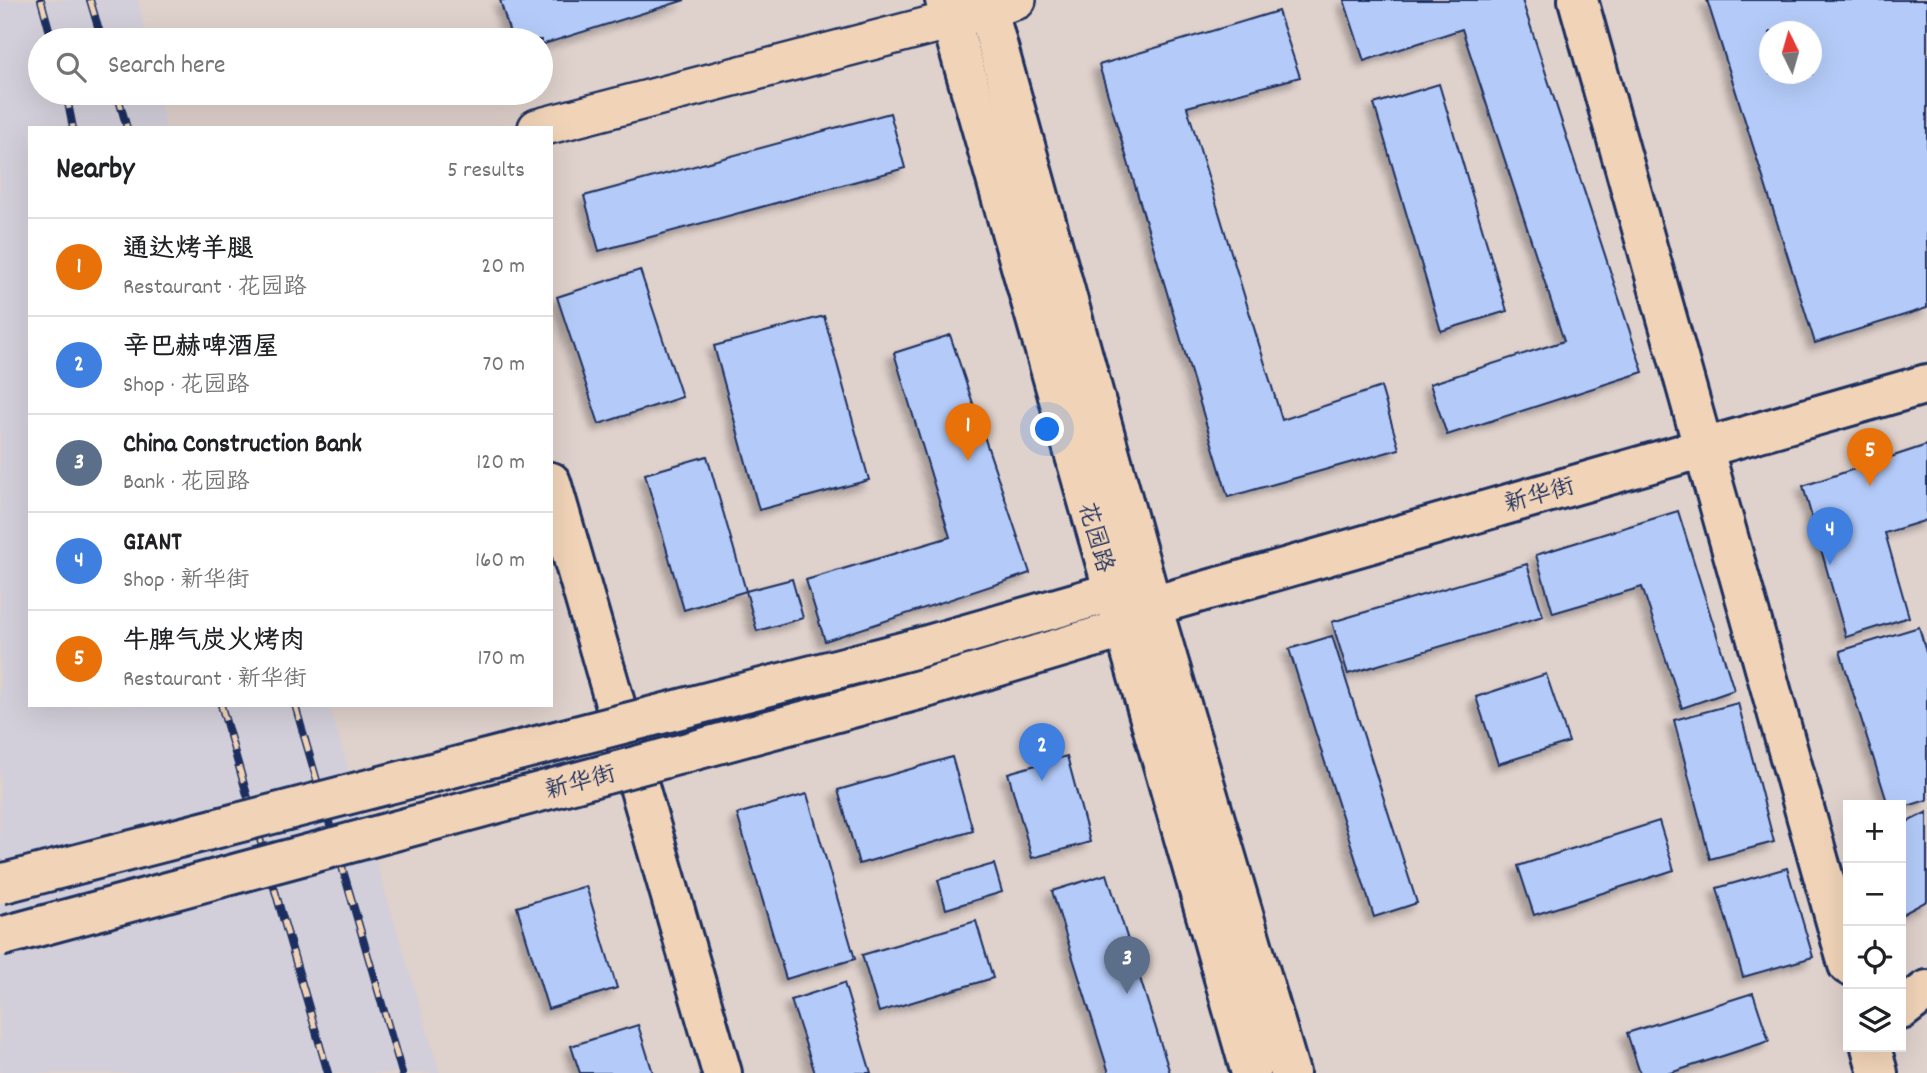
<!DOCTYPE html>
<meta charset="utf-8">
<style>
:root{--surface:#fff;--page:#f2f2f2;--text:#202124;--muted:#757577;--line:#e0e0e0;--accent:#c8321e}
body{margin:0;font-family:Dekko,"LXGW WenKai TC",sans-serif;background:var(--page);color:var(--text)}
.controls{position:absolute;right:21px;bottom:21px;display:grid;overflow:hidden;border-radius:0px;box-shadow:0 7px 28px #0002}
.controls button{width:63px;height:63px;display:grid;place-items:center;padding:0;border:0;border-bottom:2px solid var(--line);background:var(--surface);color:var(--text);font:35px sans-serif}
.compass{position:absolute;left:1759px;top:21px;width:63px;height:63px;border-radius:50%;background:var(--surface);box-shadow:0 7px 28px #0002;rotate:355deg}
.you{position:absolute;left:1048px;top:430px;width:24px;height:24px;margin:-18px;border:5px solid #fff;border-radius:50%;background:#1a73e8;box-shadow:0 0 0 10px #1a73e833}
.badge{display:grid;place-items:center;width:46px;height:46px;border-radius:50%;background:var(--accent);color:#fff;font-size:23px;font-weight:700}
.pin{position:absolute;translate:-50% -58px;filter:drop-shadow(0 2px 4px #0008)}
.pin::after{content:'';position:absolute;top:37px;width:24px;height:21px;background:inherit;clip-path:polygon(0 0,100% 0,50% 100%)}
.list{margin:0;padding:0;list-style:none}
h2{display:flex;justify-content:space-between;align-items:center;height:91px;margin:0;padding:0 28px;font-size:30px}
h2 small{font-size:23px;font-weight:400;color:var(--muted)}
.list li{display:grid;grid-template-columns:46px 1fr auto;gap:21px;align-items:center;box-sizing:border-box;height:98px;padding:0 28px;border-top:2px solid var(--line)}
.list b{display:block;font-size:26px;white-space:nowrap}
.list p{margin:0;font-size:23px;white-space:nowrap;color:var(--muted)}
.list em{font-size:23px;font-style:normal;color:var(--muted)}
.icon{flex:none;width:38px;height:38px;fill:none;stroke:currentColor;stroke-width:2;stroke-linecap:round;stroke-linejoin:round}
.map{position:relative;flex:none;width:1927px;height:1073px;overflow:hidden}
.search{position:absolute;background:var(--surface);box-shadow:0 7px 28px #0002;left:28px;top:28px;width:525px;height:77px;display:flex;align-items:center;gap:18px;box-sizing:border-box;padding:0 24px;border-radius:38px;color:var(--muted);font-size:26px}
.panel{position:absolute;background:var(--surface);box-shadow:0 7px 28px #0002;left:28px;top:126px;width:525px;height:581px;border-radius:0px}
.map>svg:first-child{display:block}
.built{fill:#d2cfda}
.building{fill:#b4cbf9;stroke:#1b2f5e;stroke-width:2;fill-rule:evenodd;filter:url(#shadow)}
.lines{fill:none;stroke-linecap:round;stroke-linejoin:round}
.minor-casing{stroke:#1b2f5e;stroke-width:42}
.tertiary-casing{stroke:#1b2f5e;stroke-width:44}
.secondary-casing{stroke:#1b2f5e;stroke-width:44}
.minor{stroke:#f1d4b8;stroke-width:37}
.tertiary{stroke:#f1d4b8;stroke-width:38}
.secondary{stroke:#f1d4b8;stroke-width:38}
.rail-casing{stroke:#1b2f5e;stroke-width:8}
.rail{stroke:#f1d4b8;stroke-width:5;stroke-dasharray:16;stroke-linecap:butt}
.secondary-bridge-casing{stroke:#1b2f5e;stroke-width:44;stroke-linecap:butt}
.secondary-bridge{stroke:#f1d4b8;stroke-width:38}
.labels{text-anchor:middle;stroke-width:5;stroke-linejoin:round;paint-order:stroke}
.street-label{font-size:24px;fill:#1b2f5e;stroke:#f1d4b8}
</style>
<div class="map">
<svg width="1927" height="1073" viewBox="0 0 1927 1073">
<defs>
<filter id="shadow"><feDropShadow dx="-6" dy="6" stdDeviation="3.5" flood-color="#0004"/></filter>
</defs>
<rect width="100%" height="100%" fill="#dfd1cc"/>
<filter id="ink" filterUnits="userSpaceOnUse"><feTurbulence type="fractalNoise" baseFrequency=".0143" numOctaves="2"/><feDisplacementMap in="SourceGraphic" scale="14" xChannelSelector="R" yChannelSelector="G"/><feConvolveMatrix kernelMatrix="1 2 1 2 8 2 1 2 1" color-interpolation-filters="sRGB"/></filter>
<g filter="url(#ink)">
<polygon class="built" points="0,0 138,0 147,40 40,40 40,93 158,93 166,128 30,128 30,705 329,705 440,1073 0,1073"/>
<g class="building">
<polygon points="500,0 685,0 541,45 541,40 512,40"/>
<polygon points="1344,0 1522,0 1643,372 1447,435 1430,384 1564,341 1462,29 1364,61"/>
<path d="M1707,0H1927V308L1815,343ZM1770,32H1812V74H1770Z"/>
<polygon points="1278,11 1300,77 1187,107 1282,420 1381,387 1399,449 1228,497 1099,65"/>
<polygon points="1439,84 1507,311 1441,331 1374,104"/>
<polygon points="890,113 905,168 599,251 584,196"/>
<polygon points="640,270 682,397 599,424 557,297"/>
<polygon points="824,316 869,480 759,510 714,346"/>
<polygon points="950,335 1030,573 825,641 806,580 950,537 894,353"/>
<polygon points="1927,445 1927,520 1885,533 1909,617 1846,637 1803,486"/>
<polygon points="707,456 746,591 684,610 645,474"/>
<polygon points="1678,511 1734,690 1682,708 1642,587 1553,613 1536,555"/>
<polygon points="1527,564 1543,616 1348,674 1332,622"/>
<polygon points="792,579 803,618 757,631 746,591"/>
<polygon points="1919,627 1927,655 1927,800 1901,808 1901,805 1888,805 1840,651"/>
<polygon points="1332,636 1417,903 1374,917 1289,649"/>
<polygon points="1546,674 1569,742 1498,764 1476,697"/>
<polygon points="1738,703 1774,842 1710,859 1674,720"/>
<polygon points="1067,756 1090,842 1032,858 1008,773"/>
<polygon points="952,757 973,831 859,864 838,790"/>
<polygon points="807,794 855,959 786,979 737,814"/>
<polygon points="1927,812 1927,901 1901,915 1901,825"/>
<polygon points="1659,821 1674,870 1534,915 1518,866"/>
<polygon points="994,864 1002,892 946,909 938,880"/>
<polygon points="1787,868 1813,957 1743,977 1717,888"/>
<polygon points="1107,874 1170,1073 1109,1073 1052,891"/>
<polygon points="586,886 617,988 548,1009 517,907"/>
<polygon points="976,921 993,978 879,1012 862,955"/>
<polygon points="844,983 871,1073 815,1073 791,1000"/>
<polygon points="1753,993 1769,1041 1670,1073 1640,1073 1627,1033"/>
<polygon points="638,1025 653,1073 580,1073 571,1046"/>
</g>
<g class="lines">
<g class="minor-casing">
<polyline id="minor" points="537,128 952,20 1017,0"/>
</g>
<g class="tertiary-casing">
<g id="tertiary">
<polyline points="1578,0 1848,965"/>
<polyline points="551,482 722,1073"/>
<polyline points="1901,1010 1927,990"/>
<polyline points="1871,1047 1878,1073"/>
</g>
</g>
<g class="secondary-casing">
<g id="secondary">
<polyline points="945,0 1251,1073"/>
<polyline points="985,0 1152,606 1290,1073"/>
<polyline points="914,649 1113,592 1137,601"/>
<polyline points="926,688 1123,629 1152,606 1927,384"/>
</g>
</g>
<use href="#minor" class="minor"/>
<use href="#tertiary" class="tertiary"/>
<use href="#secondary" class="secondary"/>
<g class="rail-casing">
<g id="rail">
<polyline points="41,0 52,40"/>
<polyline points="90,0 102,40"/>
<polyline points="66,93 73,128"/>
<polyline points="117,93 127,128"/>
<polyline points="221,705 328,1073"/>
<polyline points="295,705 402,1073"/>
</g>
</g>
<use href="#rail" class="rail"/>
<g class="secondary-bridge-casing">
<g id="secondary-bridge">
<polyline points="0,884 914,649"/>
<polyline points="0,937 926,688"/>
</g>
</g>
<use href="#secondary-bridge" class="secondary-bridge"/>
</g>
</g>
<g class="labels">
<g class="street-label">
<text transform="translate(1539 494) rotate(-16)" y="8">新华街</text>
<text transform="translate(1097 537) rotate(74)" y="8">花园路</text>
<text transform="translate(580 781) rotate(-15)" y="8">新华街</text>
</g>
</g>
</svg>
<div class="controls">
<button>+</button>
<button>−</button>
<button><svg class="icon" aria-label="locate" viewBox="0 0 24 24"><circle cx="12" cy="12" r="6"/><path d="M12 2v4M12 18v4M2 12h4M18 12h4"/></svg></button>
<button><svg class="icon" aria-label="layers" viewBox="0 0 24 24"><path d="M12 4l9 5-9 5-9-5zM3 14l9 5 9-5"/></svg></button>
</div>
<svg class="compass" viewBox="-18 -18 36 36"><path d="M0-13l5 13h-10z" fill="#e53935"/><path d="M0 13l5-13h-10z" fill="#757577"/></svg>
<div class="you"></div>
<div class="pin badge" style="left:968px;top:461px;background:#e8710a">1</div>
<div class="pin badge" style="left:1042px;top:781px;background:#3f7fe0">2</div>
<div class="pin badge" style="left:1127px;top:994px;background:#5c6f8a">3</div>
<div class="pin badge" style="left:1830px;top:565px;background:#3f7fe0">4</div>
<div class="pin badge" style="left:1870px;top:486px;background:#e8710a">5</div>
<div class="search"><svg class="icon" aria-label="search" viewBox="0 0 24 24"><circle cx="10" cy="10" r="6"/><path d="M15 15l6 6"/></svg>Search here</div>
<section class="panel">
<h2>Nearby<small>5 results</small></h2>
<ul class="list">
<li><span class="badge" style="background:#e8710a">1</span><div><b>通达烤羊腿</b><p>Restaurant · 花园路</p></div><em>20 m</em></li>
<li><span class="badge" style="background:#3f7fe0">2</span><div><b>辛巴赫啤酒屋</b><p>Shop · 花园路</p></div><em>70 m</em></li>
<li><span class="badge" style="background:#5c6f8a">3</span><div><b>China Construction Bank</b><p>Bank · 花园路</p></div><em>120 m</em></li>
<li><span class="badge" style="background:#3f7fe0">4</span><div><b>GIANT</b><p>Shop · 新华街</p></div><em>160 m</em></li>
<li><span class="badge" style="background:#e8710a">5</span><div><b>牛脾气炭火烤肉</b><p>Restaurant · 新华街</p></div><em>170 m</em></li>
</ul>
</section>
</div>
